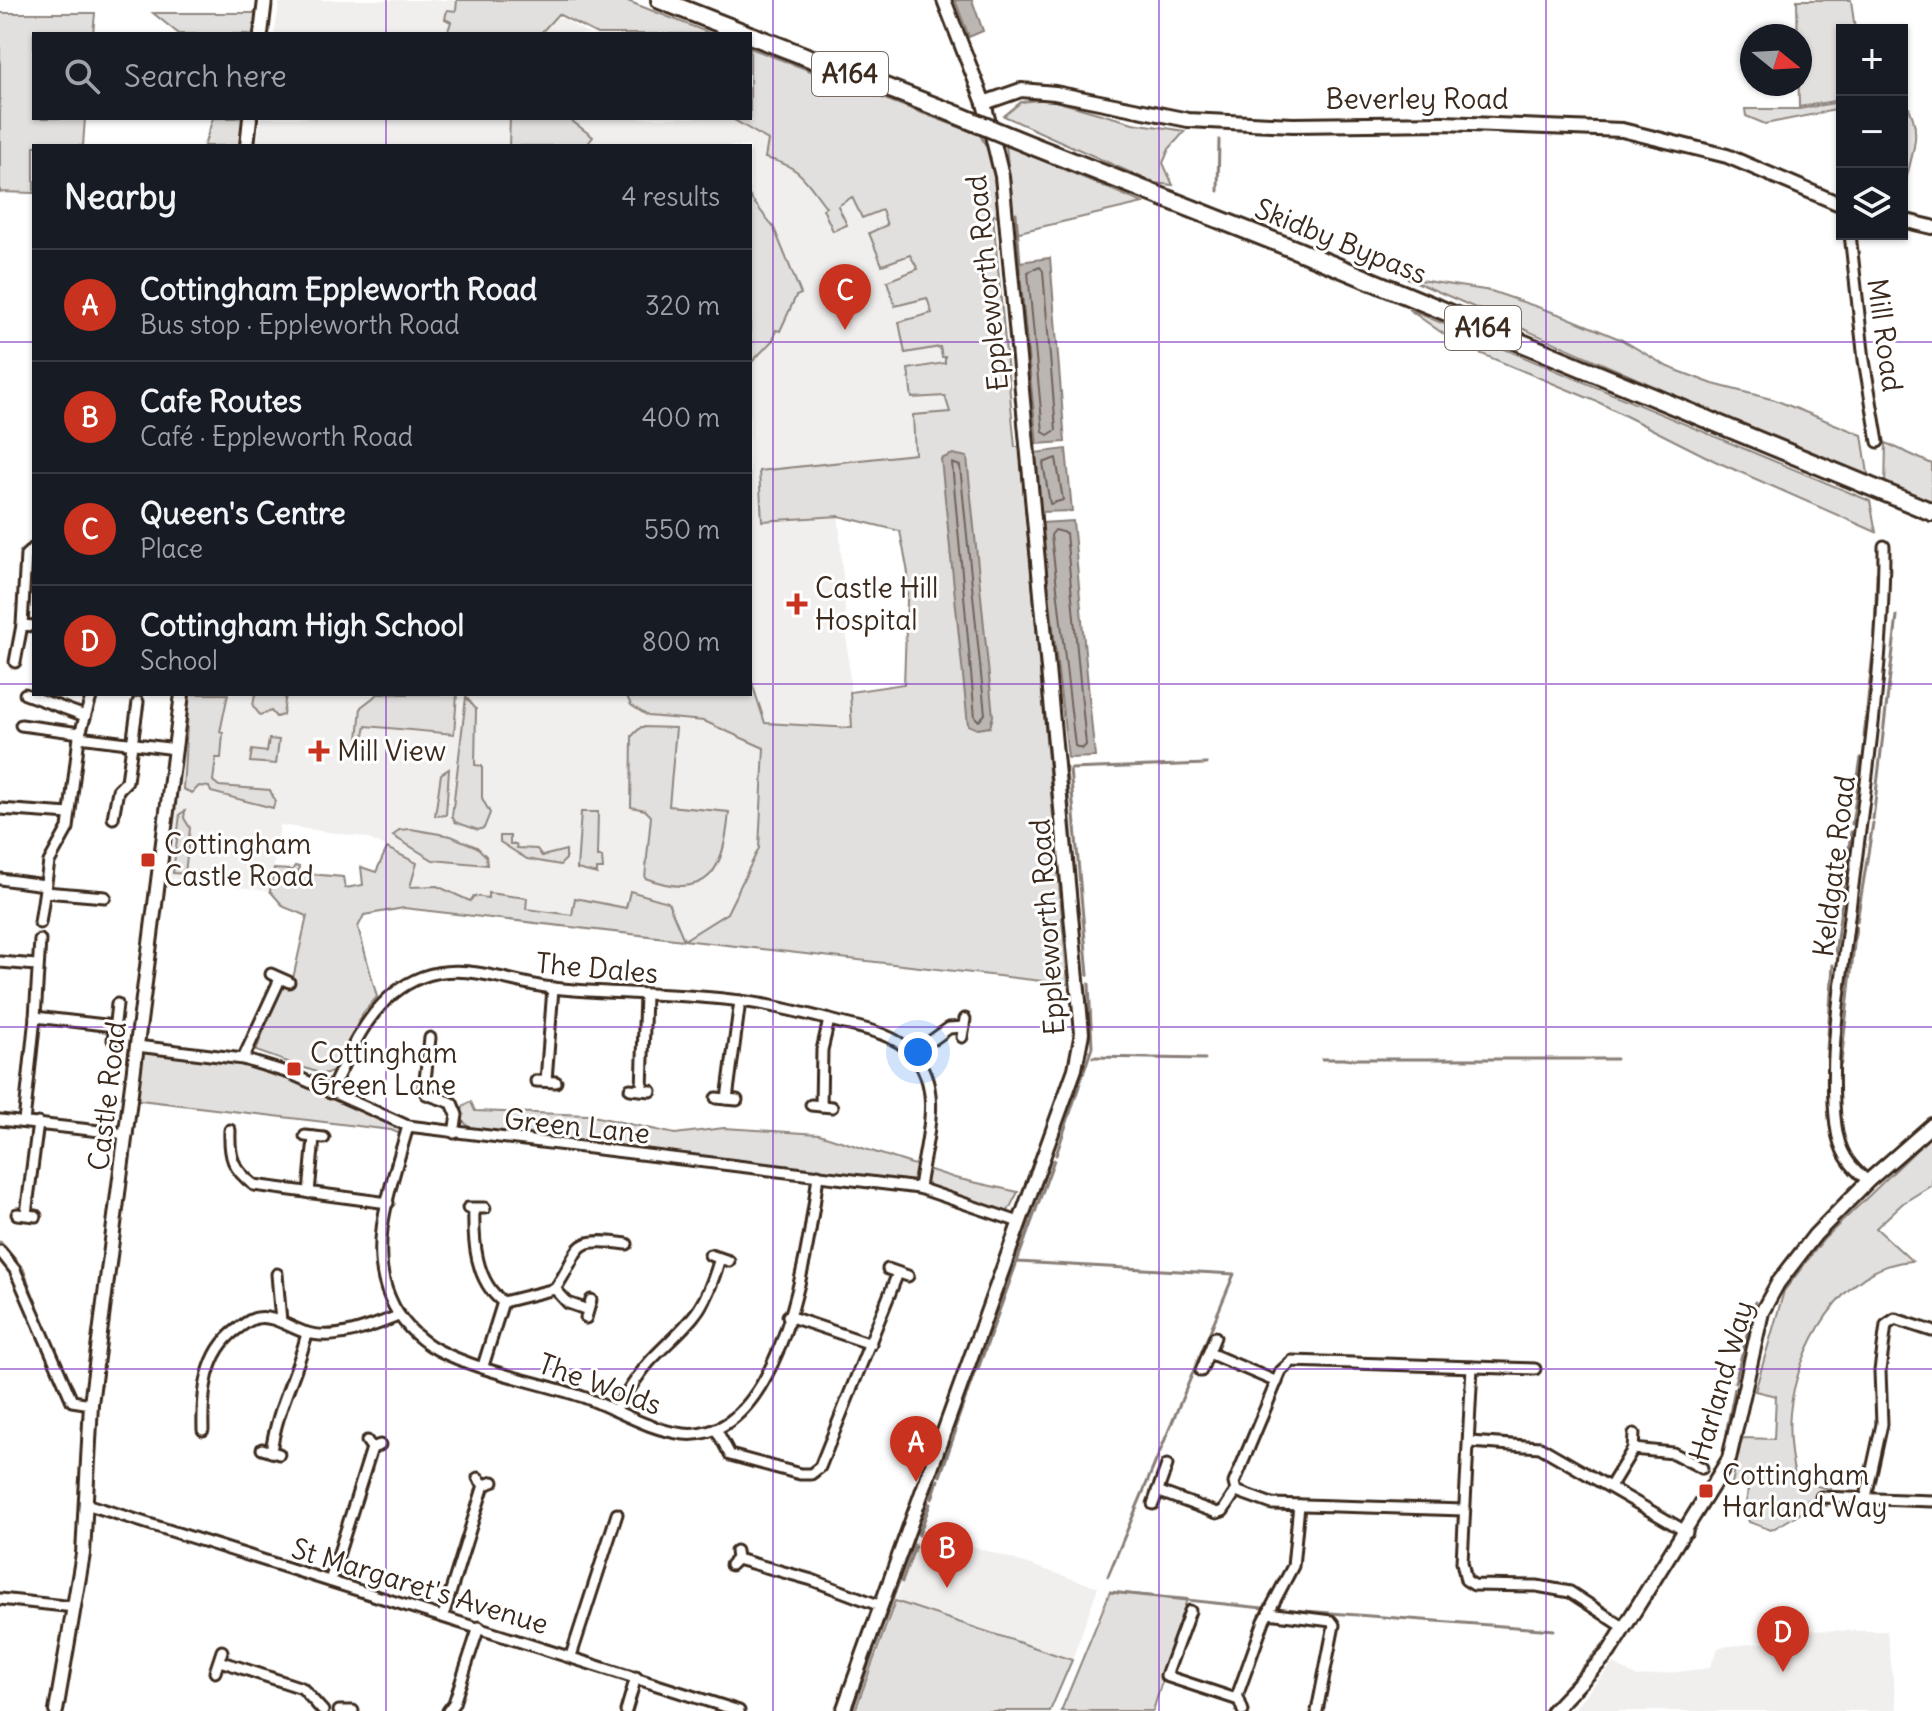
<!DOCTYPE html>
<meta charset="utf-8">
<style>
:root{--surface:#171b24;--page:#20242c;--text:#f1f3f6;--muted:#9ea1a6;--line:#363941;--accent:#c8321e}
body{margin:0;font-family:Delius,sans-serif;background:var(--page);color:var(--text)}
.controls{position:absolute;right:24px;top:24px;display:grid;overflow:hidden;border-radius:0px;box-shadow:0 2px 6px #0004}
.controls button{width:72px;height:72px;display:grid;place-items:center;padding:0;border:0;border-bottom:2px solid var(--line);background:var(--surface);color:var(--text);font:40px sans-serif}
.compass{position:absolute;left:1740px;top:24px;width:72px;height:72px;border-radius:50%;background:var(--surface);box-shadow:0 2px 6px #0004;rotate:108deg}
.you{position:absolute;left:918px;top:1052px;width:28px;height:28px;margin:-20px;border:6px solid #fff;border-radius:50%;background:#1a73e8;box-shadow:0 0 0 12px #1a73e833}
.badge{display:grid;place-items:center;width:52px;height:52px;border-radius:50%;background:var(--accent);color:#fff;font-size:26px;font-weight:700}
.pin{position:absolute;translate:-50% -66px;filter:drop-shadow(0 2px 4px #0008)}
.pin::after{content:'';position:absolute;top:42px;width:28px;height:24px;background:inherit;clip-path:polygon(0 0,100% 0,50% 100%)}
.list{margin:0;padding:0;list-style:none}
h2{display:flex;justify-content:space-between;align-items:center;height:104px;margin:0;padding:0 32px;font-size:34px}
h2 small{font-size:26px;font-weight:400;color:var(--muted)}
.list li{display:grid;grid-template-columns:52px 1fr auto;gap:24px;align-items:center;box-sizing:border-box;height:112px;padding:0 32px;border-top:2px solid var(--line)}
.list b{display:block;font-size:30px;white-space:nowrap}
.list p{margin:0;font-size:26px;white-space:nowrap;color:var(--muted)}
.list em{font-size:26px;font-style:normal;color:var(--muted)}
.icon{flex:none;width:44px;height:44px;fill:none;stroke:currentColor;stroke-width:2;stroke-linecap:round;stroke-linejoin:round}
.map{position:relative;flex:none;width:1932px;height:1711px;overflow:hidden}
.search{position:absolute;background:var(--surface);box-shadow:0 2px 6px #0004;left:32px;top:32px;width:720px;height:88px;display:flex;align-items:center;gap:20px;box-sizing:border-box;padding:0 28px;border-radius:0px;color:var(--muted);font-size:30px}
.panel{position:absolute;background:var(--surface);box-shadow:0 2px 6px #0004;left:32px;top:144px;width:720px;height:552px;border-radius:0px}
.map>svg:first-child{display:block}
.built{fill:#f1efee}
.green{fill:#e2e0de;stroke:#8e857e;stroke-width:2}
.water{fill:#bcb6b3;stroke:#887e77;stroke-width:2}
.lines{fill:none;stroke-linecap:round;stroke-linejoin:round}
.shore{stroke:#6f625a;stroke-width:2}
.stream{stroke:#887e77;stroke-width:3}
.street-casing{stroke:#3b2a1e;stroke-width:15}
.secondary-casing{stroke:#3b2a1e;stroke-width:18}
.highway-casing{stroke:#3b2a1e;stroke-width:22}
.street{stroke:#fff;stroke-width:9}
.secondary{stroke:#fff;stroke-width:12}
.highway{stroke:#fff;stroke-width:16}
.highway-bridge-casing{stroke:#3b2a1e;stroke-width:22;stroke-linecap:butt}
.highway-bridge{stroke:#fff;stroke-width:16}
.grid{fill:none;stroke:#7b2cbf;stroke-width:2;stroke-opacity:0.55}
.poi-dot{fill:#c8321e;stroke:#fff;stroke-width:3}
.labels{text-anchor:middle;stroke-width:6;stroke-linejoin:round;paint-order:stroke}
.shield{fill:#fff;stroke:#766a62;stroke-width:2}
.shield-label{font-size:26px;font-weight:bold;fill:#3b2a1e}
.street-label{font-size:28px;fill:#3b2a1e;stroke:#fff}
.poi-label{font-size:28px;fill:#3b2a1e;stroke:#fff;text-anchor:start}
</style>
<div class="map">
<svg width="1932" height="1711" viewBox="0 0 1932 1711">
<rect width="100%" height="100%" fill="#fff"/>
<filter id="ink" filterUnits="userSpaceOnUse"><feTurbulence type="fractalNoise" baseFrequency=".0125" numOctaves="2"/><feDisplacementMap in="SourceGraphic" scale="16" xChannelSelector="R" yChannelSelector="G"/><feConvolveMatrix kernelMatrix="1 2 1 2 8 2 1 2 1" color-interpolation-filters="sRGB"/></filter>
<g filter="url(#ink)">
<g class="built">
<polygon points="280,0 483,0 563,19 589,34 274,34"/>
<polygon points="261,118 730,118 768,140 873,165 1015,447 835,462 853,728 765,724 759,848 727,913 684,940 404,908 417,861 364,837 280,825 270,891 167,878 190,694 750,694 750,146 257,146"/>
<polygon points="923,1530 1098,1587 1072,1660 895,1601"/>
<polygon points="1769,1630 1887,1631 1897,1711 1572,1711 1613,1663 1637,1677 1709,1668 1719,1647 1770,1642"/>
</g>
<g class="green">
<polygon points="457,0 625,0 712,34 597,34 558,14 540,34 447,34 451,22 445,19 447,10 456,11"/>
<polygon points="1797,0 1851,0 1855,30 1842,30 1842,104 1834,101 1799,107"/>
<polygon points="0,13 95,13 93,34 34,34 34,118 85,118 83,146 34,146 34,193 0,192"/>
<polygon points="153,13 257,13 254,34 179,34"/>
<path d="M750,48L980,135L994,161L999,216L993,215L1015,447H1020L1068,984L404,908L364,915L358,927L377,997L363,1013L333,1072L322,1074L256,1051L280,987L292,983L307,916L284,907L270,891L274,869L292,870L295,866L299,867L298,873L343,877L345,888L363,885L361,867L376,872L387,848L417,863L410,887L437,886L470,901L474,896L488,898V893L527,898L526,909L572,915L575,898L626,908L630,891L668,902L684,940L727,913L759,848L764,748L704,721L648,716L631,705L626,694H750V677L765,723L852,728L850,692L904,684L908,573L900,531L839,516L762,521L759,471L915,454L913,415L950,412L945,396L912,398L908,369L945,363V357H942L940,347L905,353L899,322L932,313L927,298L895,306L887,281L918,269L910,255L882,265L869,233L887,225L882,210L862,218L852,197L838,206L847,225L833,231L823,209L826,207C805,180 801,166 765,158L768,140L734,120L750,118Z"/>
<polygon points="1048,99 1133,123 1185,131 1169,149 1163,163 1173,185 1154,183 1004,116 1021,102"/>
<path d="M1905,101C1932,143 1896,171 1906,213L1902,212V102Z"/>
<polygon points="1834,103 1842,107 1842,113 1835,110 1765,124 1746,116 1745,109 1799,109"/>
<polygon points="213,118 244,118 241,146 204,146"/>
<polygon points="510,118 568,118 593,137 586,146 509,146"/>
<polygon points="1006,145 1143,203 1015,233"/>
<polygon points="750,197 774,228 801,294 796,296 780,331 776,330 773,340 750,364"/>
<polygon points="1407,278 1491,291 1564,316 1622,340 1668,367 1713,384 1775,400 1862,435 1869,480"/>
<polygon points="1408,309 1870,501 1876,532 1715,461 1600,403 1458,344"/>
<polygon points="1886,443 1932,464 1932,502 1885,490"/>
<polygon points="189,694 228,694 220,732 223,733 221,758 216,758 213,781 219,786 270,790 275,801 273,808 211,792 209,787 199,786 192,793 183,789"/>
<polygon points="255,694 286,694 283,715 276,717 271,711 260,715 253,706"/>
<polygon points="378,694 457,694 454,734 366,726 360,754 357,750 361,707"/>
<polygon points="466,697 476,709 475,765 482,766 482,798 490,813 484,828 478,830 455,822 452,816"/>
<path d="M641,727L676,728L669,806L729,812C724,870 709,902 645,878L651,816L645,810L631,807L632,736Z"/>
<polygon points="269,739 279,740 276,764 250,762 252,750 267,752"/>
<polygon points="449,769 446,815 435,816 441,774"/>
<polygon points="185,811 184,818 190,828 185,874 173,873 180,814"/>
<polygon points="581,812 598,812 597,857 602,857 603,869 597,869 597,874 577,869"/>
<polygon points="411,829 451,836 477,847 486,856 487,865 433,860 393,836 399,830"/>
<polygon points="500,836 510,836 510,844 516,844 517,848 537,849 542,856 566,850 566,859 560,865 527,859 500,842"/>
<polygon points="137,1046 243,1059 289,1073 408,1126 405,1136 391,1130 132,1099"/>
<polygon points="471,1102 475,1111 589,1115 675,1134 724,1128 819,1134 955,1178 1018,1192 1005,1217 943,1193 470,1129 460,1117 464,1105"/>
<path d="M1932,1135V1185L1903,1203L1876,1228L1912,1261C1842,1264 1796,1351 1790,1413C1788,1435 1791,1459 1796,1481L1830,1489L1827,1506L1808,1500L1801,1513L1771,1530L1749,1522L1745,1511L1748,1489L1732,1483L1742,1438L1774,1439L1776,1396L1755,1391L1784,1291L1824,1239Z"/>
<polygon points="1110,1592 1187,1599 1153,1711 1061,1711"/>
<polygon points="895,1601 1072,1660 1050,1711 855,1711"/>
</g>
<g class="water">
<polygon points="955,0 972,0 983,31 969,37"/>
<polygon points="1050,258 1065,442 1037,444 1019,262"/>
<polygon points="1066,449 1072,511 1039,512 1034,453"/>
<polygon points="953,454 967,457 993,716 990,727 977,729 968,725 941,459"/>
<polygon points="1073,521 1092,729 1095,757 1068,758 1041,523"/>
</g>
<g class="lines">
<g class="shore">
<polygon points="1040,267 1043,271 1056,430 1048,435 1043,432 1028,272"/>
<polygon points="1056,458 1063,500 1050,504 1043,463"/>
<polygon points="952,463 960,466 985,714 979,721 975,717"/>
<polygon points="1055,530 1066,533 1086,745 1082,749 1075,746 1051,535"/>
</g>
<g class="stream">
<polyline points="994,167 998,215"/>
<polyline points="1218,191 1219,140"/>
<polyline points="1016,213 1020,263"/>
<polyline points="999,216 1066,944"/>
<polyline points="1875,634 1877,573"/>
<polyline points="1864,737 1873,653"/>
<polyline points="1066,768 1086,1011"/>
<polyline points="1858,777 1861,758"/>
<polyline points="1873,819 1897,616"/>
<polyline points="1852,824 1858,784"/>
<polyline points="1857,921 1873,823"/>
<polyline points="1067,943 1069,971"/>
<polyline points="1835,954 1851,832"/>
<polyline points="1088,975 1070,769 1207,764"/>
<polyline points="1827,1049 1833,965"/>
<polyline points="1093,1057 1205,1059"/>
<polyline points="1322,1059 1616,1059"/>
<polyline points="1841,1063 1856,926"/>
<polyline points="1052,1154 1084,1062 1086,1043"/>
<polyline points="1056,1155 1092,1047 1089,984"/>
<polyline points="0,1242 23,1269 41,1318"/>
<polyline points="1017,1262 1234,1274 1108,1576"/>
<polyline points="978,1369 1054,1160"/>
<polyline points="1735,1382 1755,1302"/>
<polyline points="1727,1429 1735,1388"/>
<polyline points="938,1475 1050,1161"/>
<polyline points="940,1476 956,1430"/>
<polyline points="930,1497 935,1482"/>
<polyline points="932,1499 938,1480"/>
<polyline points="917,1533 928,1502"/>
<polyline points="919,1535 930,1504"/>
<polyline points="902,1582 915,1546"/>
<polyline points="1110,1592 1263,1608"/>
<polyline points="1278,1609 1554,1630"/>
<polyline points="852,1711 913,1543"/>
<polyline points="1544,1711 1616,1630"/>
</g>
<g class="street-casing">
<g id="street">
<polyline points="1850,234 1864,360 1878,442"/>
<polyline points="34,548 26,555 22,625 34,626"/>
<polyline points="15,662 22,625"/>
<polyline points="25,694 85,716"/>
<polyline points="92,694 79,737 176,749"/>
<polyline points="21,725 80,733"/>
<polyline points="0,809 69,814"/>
<polyline points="113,818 118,790 127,781 138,702"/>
<polyline points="0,879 45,885"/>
<polyline points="45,892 105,897"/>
<polyline points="40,923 49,862 68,828 79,737"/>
<polyline points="0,962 36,965"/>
<polyline points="271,974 289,982"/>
<polyline points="35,1017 40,940"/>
<polyline points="962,1037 965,1019"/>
<polyline points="430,1038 424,1088 426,1094 452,1103 457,1115 454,1133"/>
<polyline points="113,1040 117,1004"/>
<polyline points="137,1046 243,1059 289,1073 408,1126 919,1188 1019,1222"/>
<polyline points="913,1054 949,1028 964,1027"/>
<polyline points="243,1059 280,979"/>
<polyline points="536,1081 556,1082"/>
<polyline points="546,1081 553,988"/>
<polyline points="630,1089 651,1091"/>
<polyline points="642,1090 645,994"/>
<path d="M330,1093C351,1049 372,996 422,977C465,961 509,983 552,988C615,995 678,992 740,1001C774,1005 808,1014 841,1023C866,1029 894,1034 912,1053C946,1089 924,1146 919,1188"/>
<polyline points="716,1098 737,1100"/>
<polyline points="727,1099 740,1001"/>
<polyline points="811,1105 832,1107"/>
<polyline points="821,1106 822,1050 829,1020"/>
<polyline points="0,1120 127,1134"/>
<polyline points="24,1122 35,1017 114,1026"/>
<path d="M408,1126C394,1178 366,1245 390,1298C399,1320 417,1339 438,1350C483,1373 536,1381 583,1397C617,1409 647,1430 684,1434C700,1436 718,1430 730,1421C788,1379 810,1243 818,1175"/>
<path d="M230,1130C229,1156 232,1169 254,1185L388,1203"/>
<polyline points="305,1136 324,1138"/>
<path d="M1868,1181C1849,1166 1839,1151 1836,1126C1828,1060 1840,991 1848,926C1863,799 1884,674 1884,546"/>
<polyline points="309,1193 314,1137"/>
<polyline points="468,1208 485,1208"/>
<path d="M474,1209C473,1240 475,1281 503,1302L483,1366"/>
<polyline points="17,1214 36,1216"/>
<polyline points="26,1214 38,1123"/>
<polyline points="0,1251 15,1270 72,1401 91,1404"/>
<polyline points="710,1255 729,1261"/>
<polyline points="888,1269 908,1276"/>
<polyline points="277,1274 281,1322"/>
<polyline points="555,1289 568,1303 588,1310"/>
<path d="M503,1302L555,1289C584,1247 568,1236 627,1244"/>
<polyline points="788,1316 871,1344"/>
<polyline points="586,1318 591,1300"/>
<polyline points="1209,1353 1277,1382"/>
<polyline points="1472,1367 1462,1562 1466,1580 1474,1585 1537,1586 1570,1592 1625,1628"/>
<polyline points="1201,1371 1215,1337"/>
<path d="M615,1410C627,1394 638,1374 652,1359C691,1319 703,1316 720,1258"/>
<polyline points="716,1429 730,1455 800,1474 811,1474 820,1467 898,1273"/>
<path d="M203,1430C202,1394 205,1353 236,1330C242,1326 249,1319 257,1318C273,1315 289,1327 304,1332C334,1342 370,1327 398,1316"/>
<polyline points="367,1441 372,1448 380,1445"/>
<polyline points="1470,1442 1540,1447 1687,1532"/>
<polyline points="262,1449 279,1454"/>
<polyline points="1633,1449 1673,1453 1702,1468"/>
<path d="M271,1452C277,1406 297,1376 307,1333"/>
<polyline points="478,1478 484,1485 493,1482"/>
<polyline points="1610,1487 1633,1449 1634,1434"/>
<polyline points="1157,1491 1217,1513 1223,1511 1236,1491"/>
<polyline points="1236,1491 1234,1483 1281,1371 1292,1361 1535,1369"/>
<polyline points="1236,1491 1272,1504 1464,1510"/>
<polyline points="1821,1497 1932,1501"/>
<polyline points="1866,1497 1882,1424 1880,1371 1886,1325 1895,1319 1932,1331"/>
<polyline points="86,1504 739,1711"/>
<polyline points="1153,1504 1167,1465"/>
<polyline points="737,1559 812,1580 881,1606"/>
<polyline points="731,1565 737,1559 736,1551"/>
<polyline points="330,1581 372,1448"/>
<polyline points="0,1599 74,1607"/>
<polyline points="1190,1611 1166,1676 1236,1699 1264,1621 1293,1566 1299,1505"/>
<polyline points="1268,1613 1331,1621 1334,1625 1317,1711"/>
<polyline points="443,1616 484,1485"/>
<polyline points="571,1656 617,1514"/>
<polyline points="220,1661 302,1688 323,1711"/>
<polyline points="215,1672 222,1651"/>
<polyline points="1238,1697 1243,1711"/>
<polyline points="339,1711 353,1711"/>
<polyline points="448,1711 454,1703 479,1627"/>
<polyline points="626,1711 636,1677"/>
</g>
</g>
<g class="secondary-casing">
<g id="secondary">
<polyline points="261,34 265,0"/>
<polyline points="984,103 1021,90 1055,93 1188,120 1293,125 1443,123 1622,130 1727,156 1842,205"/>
<polyline points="247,146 250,118"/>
<polyline points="1902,220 1932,227"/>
<polyline points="56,1711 83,1554 91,1404 182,694"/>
<polyline points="843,1711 1075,1069 1082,1033 1002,176 984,103 944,0"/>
<polyline points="1553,1711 1609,1652 1729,1459 1762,1312 1778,1283 1815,1235 1868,1181 1932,1125"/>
</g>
</g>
<g class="highway-casing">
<g id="highway">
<polyline points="660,0 747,34"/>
<polyline points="750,35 950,112"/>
<polyline points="1033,146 1294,249 1932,512"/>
</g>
</g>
<use href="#street" class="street"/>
<use href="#secondary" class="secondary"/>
<use href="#highway" class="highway"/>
<g class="highway-bridge-casing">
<polyline id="highway-bridge" points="950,112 1033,146"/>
</g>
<use href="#highway-bridge" class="highway-bridge"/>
</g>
</g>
<path class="grid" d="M386,0V34M773,0V1711M1159,0V1711M1546,0V1711M386,118V146M0,342H34M750,342H1932M0,684H34M750,684H1932M386,694V1711M0,1027H1932M0,1369H1932"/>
<g class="poi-dot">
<path d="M793 592h8v8h8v8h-8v8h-8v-8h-8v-8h8z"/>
<path d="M315 739h8v8h8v8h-8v8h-8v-8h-8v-8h8z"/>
<rect x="140" y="852" width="16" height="16" rx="4"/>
<rect x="286" y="1061" width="16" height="16" rx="4"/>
<rect x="1698" y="1483" width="16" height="16" rx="4"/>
</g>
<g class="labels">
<g class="shield">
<rect x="812" y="52" width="76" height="44" rx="6"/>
<rect x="1445" y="306" width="76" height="44" rx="6"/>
</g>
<g class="shield-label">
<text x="850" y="83">A164</text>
<text x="1483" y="337">A164</text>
</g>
<g class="street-label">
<text x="1417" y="109">Beverley Road</text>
<text transform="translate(1341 241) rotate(22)" y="10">Skidby Bypass</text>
<text transform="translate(987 283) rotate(-96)" y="10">Eppleworth Road</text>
<text transform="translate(1885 335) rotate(82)" y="10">Mill Road</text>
<text transform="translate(1834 866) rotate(-83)" y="10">Keldgate Road</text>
<text transform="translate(1047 927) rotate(-94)" y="10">Eppleworth Road</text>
<text transform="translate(597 968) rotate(5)" y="10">The Dales</text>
<text transform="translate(107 1096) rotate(-83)" y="10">Castle Road</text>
<text transform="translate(577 1126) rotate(6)" y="10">Green Lane</text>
<text transform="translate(1721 1381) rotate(-74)" y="10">Harland Way</text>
<text transform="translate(600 1384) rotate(20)" y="10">The Wolds</text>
<text transform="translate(420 1586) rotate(17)" y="10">St Margaret's Avenue</text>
</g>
<g class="poi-label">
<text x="815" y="598">Castle Hill<tspan x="815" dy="32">Hospital</tspan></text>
<text x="337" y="761">Mill View</text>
<text x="164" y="854">Cottingham<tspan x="164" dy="32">Castle Road</tspan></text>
<text x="310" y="1063">Cottingham<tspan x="310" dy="32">Green Lane</tspan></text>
<text x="1722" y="1485">Cottingham<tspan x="1722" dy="32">Harland Way</tspan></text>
</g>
</g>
</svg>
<div class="controls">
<button>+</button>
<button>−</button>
<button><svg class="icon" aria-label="layers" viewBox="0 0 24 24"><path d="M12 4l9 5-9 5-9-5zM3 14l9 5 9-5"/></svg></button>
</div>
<svg class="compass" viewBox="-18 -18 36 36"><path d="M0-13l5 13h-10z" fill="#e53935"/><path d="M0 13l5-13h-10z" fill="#9ea1a6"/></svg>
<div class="you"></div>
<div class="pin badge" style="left:916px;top:1482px">A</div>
<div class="pin badge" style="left:947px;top:1588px">B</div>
<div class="pin badge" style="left:845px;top:330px">C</div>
<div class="pin badge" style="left:1783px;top:1672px">D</div>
<div class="search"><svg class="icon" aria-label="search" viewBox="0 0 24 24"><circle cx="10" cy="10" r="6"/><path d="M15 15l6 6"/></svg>Search here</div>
<section class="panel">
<h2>Nearby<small>4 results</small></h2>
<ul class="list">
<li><span class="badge">A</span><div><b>Cottingham Eppleworth Road</b><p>Bus stop · Eppleworth Road</p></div><em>320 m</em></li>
<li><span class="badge">B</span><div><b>Cafe Routes</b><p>Café · Eppleworth Road</p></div><em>400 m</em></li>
<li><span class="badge">C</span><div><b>Queen's Centre</b><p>Place</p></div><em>550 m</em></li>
<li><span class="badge">D</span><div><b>Cottingham High School</b><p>School</p></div><em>800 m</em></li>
</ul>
</section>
</div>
